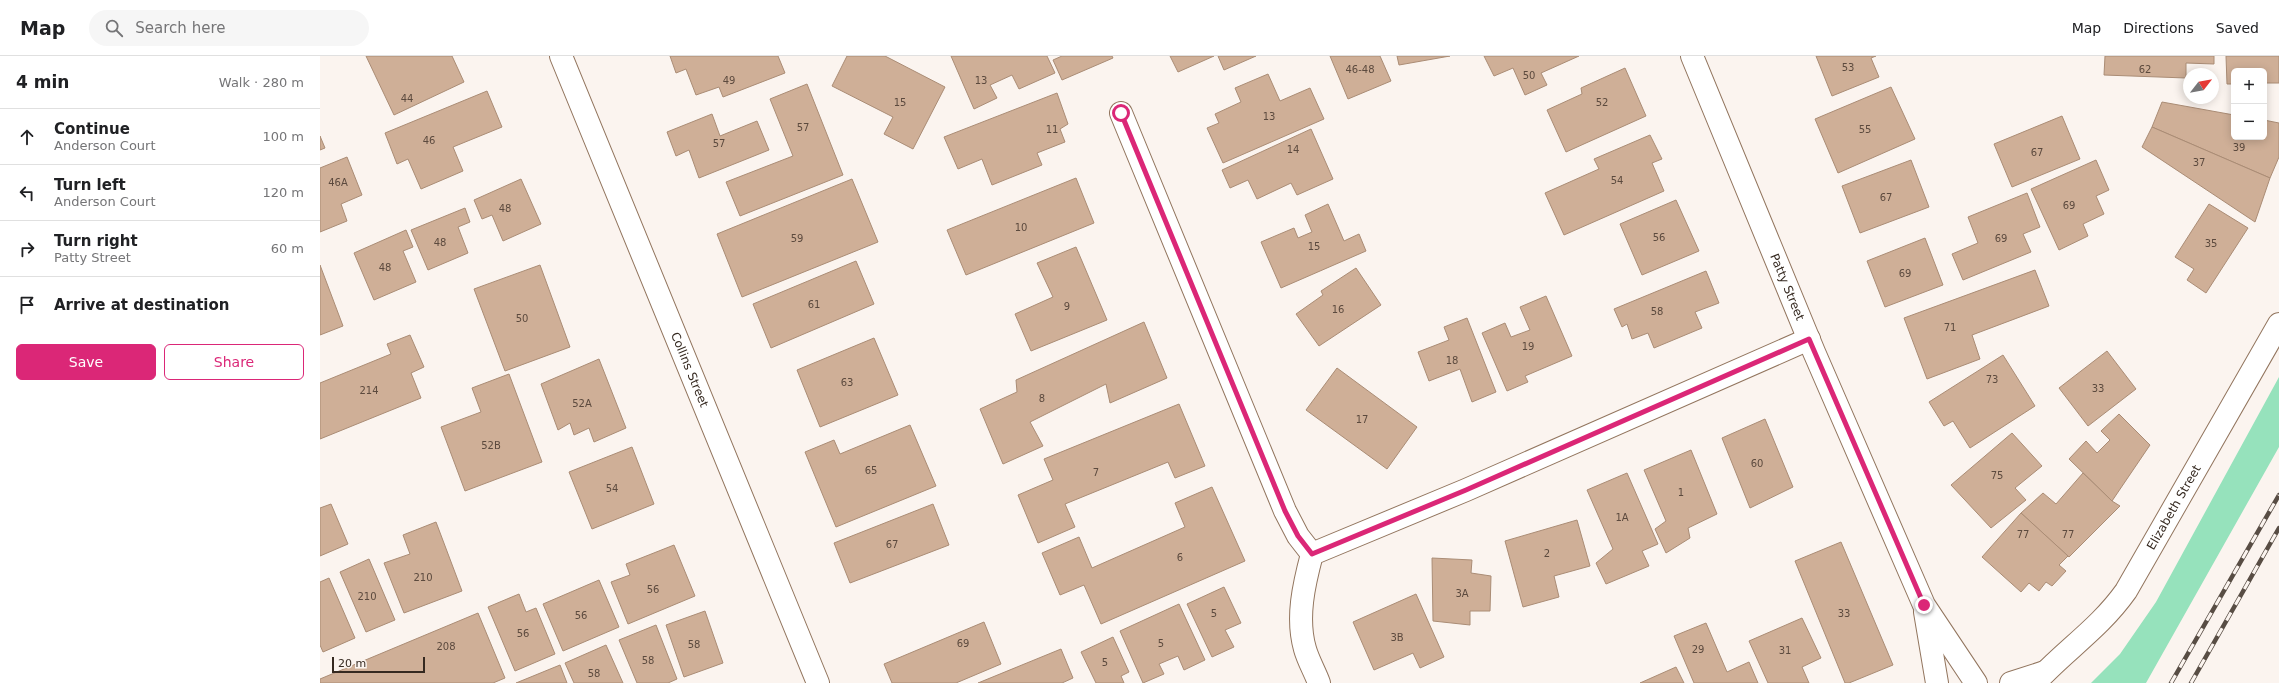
<!DOCTYPE html>
<meta charset="utf-8">
<style>
:root{--surface:#fff;--page:#f6f6f6;--text:#202124;--muted:#757577;--line:#e0e0e0;--accent:#db2777}
body{margin:0;font-family:"DejaVu Sans",sans-serif;background:var(--page);color:var(--text)}
.controls{position:absolute;right:12px;top:12px;display:grid;overflow:hidden;border-radius:6px;box-shadow:0 2px 10px #0003}
.controls button{width:36px;height:36px;display:grid;place-items:center;padding:0;border:0;border-bottom:1px solid var(--line);background:var(--surface);color:var(--text);font:20px sans-serif}
.compass{position:absolute;left:1863px;top:12px;width:36px;height:36px;border-radius:50%;background:var(--surface);box-shadow:0 2px 10px #0003;rotate:59deg}
.scale{position:absolute;left:12px;bottom:10px;width:93px;box-sizing:border-box;padding-left:4px;border:2px solid #352920;border-top:0;font-size:11px;line-height:14px;white-space:nowrap;color:#352920;-webkit-text-stroke:3px #fbf4ef;paint-order:stroke}
.stop{position:absolute;width:12px;height:12px;margin:-9px;border:3px solid #db2777;border-radius:50%;background:#fff}
.stop.end{background:#db2777;border-color:#fff;box-shadow:0 1px 4px #0008}
.list{margin:0;padding:0;list-style:none}
h2{display:flex;justify-content:space-between;align-items:center;height:52px;margin:0;padding:0 16px;font-size:17px}
h2 small{font-size:13px;font-weight:400;color:var(--muted)}
.list li{display:grid;grid-template-columns:26px 1fr auto;gap:12px;align-items:center;box-sizing:border-box;height:56px;padding:0 16px;border-top:1px solid var(--line)}
.list b{display:block;font-size:15px;white-space:nowrap}
.list p{margin:0;font-size:13px;white-space:nowrap;color:var(--muted)}
.list em{font-size:13px;font-style:normal;color:var(--muted)}
.actions{display:flex;gap:8px;padding:12px 16px}
.actions a{flex:1;padding:9px 0;border:1px solid var(--accent);border-radius:6px;text-align:center;font-size:14px;color:var(--accent)}
.actions .main{background:var(--accent);color:#fff}
.icon{flex:none;width:22px;height:22px;fill:none;stroke:currentColor;stroke-width:2;stroke-linecap:round;stroke-linejoin:round}
.map{position:relative;flex:none;width:1959px;height:627px;overflow:hidden}
header{display:flex;align-items:center;gap:24px;box-sizing:border-box;height:56px;padding:0 20px;background:var(--surface);border-bottom:1px solid var(--line)}
header strong{font-size:19px}
nav{display:flex;gap:22px;margin-inline-start:auto;font-size:14px}
.search{width:280px;height:36px;background:var(--page);display:flex;align-items:center;gap:10px;box-sizing:border-box;padding:0 14px;border-radius:22px;color:var(--muted);font-size:15px}
main{display:flex}
aside{flex:1;background:var(--surface)}
.map>svg:first-child{display:block}
.green{fill:#96e2bc}
.building{fill:#cfaf97;stroke:#aa8c75}
.lines{fill:none;stroke-linecap:round;stroke-linejoin:round}
.minor-casing{stroke:#92755e;stroke-width:24}
.minor{stroke:#fff;stroke-width:22}
.rail-casing{stroke:#584d44;stroke-width:4.5}
.rail{stroke:#fbf4ef;stroke-width:3;stroke-dasharray:9;stroke-linecap:butt}
.route{stroke:#db2777;stroke-width:5}
.labels{text-anchor:middle;stroke-width:3.5;stroke-linejoin:round;paint-order:stroke}
.number-label{font-size:10px;fill:#5c4a3e}
.street-label{font-size:12px;fill:#352920;stroke:#fbf4ef}
</style>
<header>
<strong>Map</strong>
<div class="search"><svg class="icon" aria-label="search" viewBox="0 0 24 24"><circle cx="10" cy="10" r="6"/><path d="M15 15l6 6"/></svg>Search here</div>
<nav><a>Map</a><a>Directions</a><a>Saved</a></nav>
</header>
<main>
<aside>
<h2>4 min<small>Walk · 280 m</small></h2>
<ul class="list">
<li><svg class="icon" aria-label="ahead" viewBox="0 0 24 24"><path d="M12 20V5M6 11l6-6 6 6"/></svg><div><b>Continue</b><p>Anderson Court</p></div><em>100 m</em></li>
<li><svg class="icon" aria-label="left" viewBox="0 0 24 24"><path d="M17 20v-9H6M10 6l-5 5 5 5"/></svg><div><b>Turn left</b><p>Anderson Court</p></div><em>120 m</em></li>
<li><svg class="icon" aria-label="right" viewBox="0 0 24 24"><path d="M7 20v-9h11M14 6l5 5-5 5"/></svg><div><b>Turn right</b><p>Patty Street</p></div><em>60 m</em></li>
<li><svg class="icon" aria-label="arrive" viewBox="0 0 24 24"><path d="M6 21V4h12l-3 4 3 4H6"/></svg><div><b>Arrive at destination</b></div></li>
</ul>
<div class="actions"><a class="main">Save</a><a>Share</a></div>
</aside>
<div class="map">
<svg width="1959" height="627" viewBox="0 0 1959 627">
<rect width="100%" height="100%" fill="#fbf4ef"/>
<polygon class="green" points="1959,321 1959,391 1826,627 1771,627 1800,598 1836,546"/>
<g class="building">
<polygon points="46,0 132,0 144,26 74,59"/>
<polygon points="350,0 458,0 465,17 403,41 399,31 376,39 366,13 356,17"/>
<polygon points="527,0 565,0 625,31 593,93 564,78 573,61 512,30"/>
<polygon points="631,0 727,0 735,17 699,33 692,19 670,29 677,42 654,53"/>
<polygon points="742,0 792,0 793,2 742,24 733,4"/>
<polygon points="850,0 894,0 858,16"/>
<polygon points="898,0 936,0 904,14"/>
<polygon points="1010,0 1060,0 1071,25 1028,43"/>
<polygon points="1077,0 1130,0 1079,9"/>
<polygon points="1164,0 1259,0 1221,17 1227,29 1205,39 1193,12 1174,20"/>
<polygon points="1496,0 1556,0 1551,2 1559,21 1512,40"/>
<polygon points="1785,0 1894,0 1894,8 1866,7 1866,22 1784,19"/>
<polygon points="1906,0 1959,0 1959,27 1944,27 1944,15 1914,15 1914,28 1907,28"/>
<polygon points="1305,12 1326,60 1246,96 1227,54 1262,38 1261,32"/>
<polygon points="948,18 960,45 990,32 1004,63 903,107 887,72 899,67 895,58 921,46 915,32"/>
<polygon points="487,28 523,119 420,160 406,126 473,100 450,43"/>
<polygon points="1571,31 1595,83 1518,117 1495,63"/>
<polygon points="167,35 182,71 133,91 143,115 101,133 88,103 77,108 65,77"/>
<polygon points="737,37 748,68 740,73 745,86 717,97 722,109 672,129 662,103 638,113 624,81"/>
<polygon points="1842,46 1914,59 1914,81 1944,81 1944,64 1959,67 1959,101 1950,122 1832,71"/>
<polygon points="392,58 400,80 437,65 449,94 379,122 369,94 356,100 347,76"/>
<polygon points="1742,60 1760,103 1692,131 1674,88"/>
<polygon points="1832,71 1950,122 1935,166 1822,91"/>
<polygon points="991,73 1013,123 977,139 971,127 937,143 928,124 910,132 902,114"/>
<polygon points="1330,79 1342,103 1332,107 1344,135 1244,179 1225,137 1279,113 1274,103"/>
<polygon points="0,80 5,92 0,94"/>
<polygon points="27,101 42,139 21,148 27,165 0,176 0,112"/>
<polygon points="1591,104 1609,151 1540,177 1522,130"/>
<polygon points="1776,104 1789,134 1776,140 1784,158 1763,168 1768,180 1739,194 1711,133"/>
<polygon points="756,122 774,167 646,219 627,174"/>
<polygon points="201,123 221,168 183,185 172,159 162,163 154,144"/>
<polygon points="532,123 558,186 422,241 397,178"/>
<polygon points="1707,137 1720,171 1703,178 1711,196 1643,224 1632,198 1658,187 1648,161"/>
<polygon points="1356,144 1379,195 1322,219 1300,168"/>
<polygon points="1008,148 1024,185 1039,178 1046,195 961,232 941,186 974,172 978,182 992,176 985,159"/>
<polygon points="1889,148 1928,172 1886,237 1867,224 1874,213 1855,201"/>
<polygon points="145,152 150,166 138,171 148,197 108,214 91,174"/>
<polygon points="86,174 93,191 83,195 96,226 54,244 34,197"/>
<polygon points="1605,182 1623,229 1565,251 1547,205"/>
<polygon points="756,191 787,264 711,295 695,258 733,241 717,207"/>
<polygon points="536,205 554,248 451,292 433,248"/>
<polygon points="0,209 23,270 0,279"/>
<polygon points="220,209 250,291 185,315 154,233"/>
<polygon points="1036,212 1061,249 999,290 976,258 1003,239 1001,235"/>
<polygon points="1715,214 1729,250 1652,279 1660,303 1607,323 1584,262"/>
<polygon points="1386,215 1399,247 1375,256 1382,272 1334,292 1328,277 1312,283 1307,268 1302,271 1294,253"/>
<polygon points="1226,240 1252,300 1205,320 1208,326 1187,335 1162,277 1185,267 1191,281 1210,274 1200,251"/>
<polygon points="1147,262 1176,336 1152,346 1140,313 1109,325 1098,296 1129,284 1124,271"/>
<polygon points="824,266 847,322 790,347 786,328 710,366 723,390 683,408 660,353 697,336 696,324"/>
<polygon points="90,279 104,311 91,317 101,342 0,383 0,327 71,298 67,288"/>
<polygon points="554,282 578,339 500,371 477,314"/>
<polygon points="1787,295 1816,333 1768,370 1739,332"/>
<polygon points="1683,299 1715,350 1650,392 1633,365 1624,370 1609,346"/>
<polygon points="279,303 306,372 274,386 269,372 254,379 250,367 238,374 221,328"/>
<polygon points="1017,312 1097,371 1067,413 986,354"/>
<polygon points="189,318 222,406 145,435 121,371 161,356 152,332"/>
<polygon points="859,348 885,410 855,422 848,406 745,448 755,471 718,487 698,439 733,424 724,403"/>
<polygon points="1799,358 1830,389 1792,445 1749,403 1766,385 1777,397 1790,384 1781,375"/>
<polygon points="1445,363 1473,431 1430,452 1402,382"/>
<polygon points="590,369 616,430 516,471 485,396 514,384 520,398"/>
<polygon points="1692,377 1722,410 1695,432 1706,444 1671,472 1631,429"/>
<polygon points="312,391 334,448 272,473 249,416"/>
<polygon points="1371,394 1397,458 1368,472 1370,482 1346,497 1335,473 1346,465 1324,414"/>
<polygon points="1307,417 1338,488 1322,495 1329,510 1286,528 1276,507 1293,493 1267,434"/>
<polygon points="1763,417 1792,445 1800,450 1749,501 1701,457 1723,437 1736,448"/>
<polygon points="892,431 925,505 781,568 764,529 740,539 722,497 759,481 772,512 865,471 855,447"/>
<polygon points="11,448 28,488 0,500 0,452"/>
<polygon points="613,448 629,489 530,527 514,487"/>
<polygon points="1701,457 1748,500 1739,509 1746,515 1732,530 1726,526 1719,535 1709,527 1701,536 1662,501"/>
<polygon points="1257,464 1270,510 1234,520 1239,541 1203,551 1185,485"/>
<polygon points="116,466 142,535 84,557 64,507 90,498 83,479"/>
<polygon points="1521,486 1573,609 1529,627 1525,627 1475,505"/>
<polygon points="354,489 375,540 308,568 291,526 310,519 306,508"/>
<polygon points="1112,502 1152,504 1151,517 1171,520 1170,555 1150,555 1150,569 1113,565"/>
<polygon points="49,503 75,564 46,576 20,516"/>
<polygon points="9,522 35,582 3,596 0,589 0,526"/>
<polygon points="279,524 299,571 243,595 223,548"/>
<polygon points="904,531 921,567 905,574 914,591 892,601 867,548"/>
<polygon points="199,538 206,556 216,552 235,598 195,615 168,551"/>
<polygon points="1096,538 1124,601 1100,612 1093,597 1054,614 1033,566"/>
<polygon points="859,548 885,604 864,614 858,600 839,608 844,618 823,627 800,575"/>
<polygon points="385,555 403,607 364,621 346,569"/>
<polygon points="158,557 185,622 173,627 0,627 0,623"/>
<polygon points="1482,562 1501,602 1482,611 1489,627 1448,627 1429,585"/>
<polygon points="664,566 681,608 636,627 572,627 564,608"/>
<polygon points="1386,567 1407,616 1429,606 1438,627 1374,627 1354,580"/>
<polygon points="336,569 357,623 348,627 317,627 299,584"/>
<polygon points="793,581 809,616 801,620 804,627 776,627 761,596"/>
<polygon points="286,589 303,627 254,627 245,607"/>
<polygon points="741,593 753,622 742,627 658,627"/>
<polygon points="240,609 247,627 196,627"/>
<polygon points="1356,611 1364,627 1320,627"/>
</g>
<g class="lines">
<g class="minor-casing">
<g id="minor">
<path id="s1" d="M241,0L498,627"/>
<path id="s2" d="M1372,0L1494,296L1604,549L1656,627"/>
<polyline points="801,57 965,455 978,480 992,498"/>
<polyline points="1605,556 1617,627"/>
<path d="M999,627C995,616 988,604 985,593C976,562 984,528 992,498L1146,434L1489,283"/>
<polyline points="1691,627 1725,616"/>
<path id="s3" d="M1715,627C1745,594 1779,573 1806,535L1959,268"/>
</g>
</g>
<use href="#minor" class="minor"/>
<g class="rail-casing">
<g id="rail">
<polyline points="1851,627 1959,439"/>
<polyline points="1871,627 1959,472"/>
</g>
</g>
<use href="#rail" class="rail"/>
</g>
<g class="lines">
<polyline class="route" points="801,57 965,455 978,480 992,498 1146,434 1489,283 1604,549"/>
</g>
<g class="labels">
<g class="number-label">
<text x="1528" y="15">53</text>
<text x="1040" y="17">46-48</text>
<text x="1825" y="17">62</text>
<text x="1209" y="23">50</text>
<text x="409" y="28">49</text>
<text x="661" y="28">13</text>
<text x="87" y="46">44</text>
<text x="580" y="50">15</text>
<text x="1282" y="50">52</text>
<text x="949" y="64">13</text>
<text x="483" y="75">57</text>
<text x="732" y="77">11</text>
<text x="1545" y="77">55</text>
<text x="109" y="88">46</text>
<text x="399" y="91">57</text>
<text x="1919" y="95">39</text>
<text x="973" y="97">14</text>
<text x="1717" y="100">67</text>
<text x="1879" y="110">37</text>
<text x="1297" y="128">54</text>
<text x="18" y="130">46A</text>
<text x="1566" y="145">67</text>
<text x="1749" y="153">69</text>
<text x="185" y="156">48</text>
<text x="701" y="175">10</text>
<text x="1339" y="185">56</text>
<text x="477" y="186">59</text>
<text x="1681" y="186">69</text>
<text x="120" y="190">48</text>
<text x="1891" y="191">35</text>
<text x="994" y="194">15</text>
<text x="65" y="215">48</text>
<text x="1585" y="221">69</text>
<text x="494" y="252">61</text>
<text x="747" y="254">9</text>
<text x="1018" y="257">16</text>
<text x="1337" y="259">58</text>
<text x="202" y="266">50</text>
<text x="1630" y="275">71</text>
<text x="1208" y="294">19</text>
<text x="1132" y="308">18</text>
<text x="1672" y="327">73</text>
<text x="527" y="330">63</text>
<text x="1778" y="336">33</text>
<text x="49" y="338">214</text>
<text x="722" y="346">8</text>
<text x="262" y="351">52A</text>
<text x="1042" y="367">17</text>
<text x="171" y="393">52B</text>
<text x="1437" y="411">60</text>
<text x="551" y="418">65</text>
<text x="776" y="420">7</text>
<text x="1677" y="423">75</text>
<text x="292" y="436">54</text>
<text x="1361" y="440">1</text>
<text x="1302" y="465">1A</text>
<text x="1703" y="482">77</text>
<text x="1748" y="482">77</text>
<text x="572" y="492">67</text>
<text x="1227" y="501">2</text>
<text x="860" y="505">6</text>
<text x="103" y="525">210</text>
<text x="333" y="537">56</text>
<text x="1142" y="541">3A</text>
<text x="47" y="544">210</text>
<text x="894" y="561">5</text>
<text x="1524" y="561">33</text>
<text x="261" y="563">56</text>
<text x="203" y="581">56</text>
<text x="1077" y="585">3B</text>
<text x="643" y="591">69</text>
<text x="841" y="591">5</text>
<text x="374" y="592">58</text>
<text x="126" y="594">208</text>
<text x="1378" y="597">29</text>
<text x="1465" y="598">31</text>
<text x="328" y="608">58</text>
<text x="785" y="610">5</text>
<text x="274" y="621">58</text>
</g>
<g class="street-label">
<text dy="4" stroke="none"><textPath href="#s2" startOffset="250">Patty Street</textPath></text>
<text dy="4" stroke="none"><textPath href="#s1" startOffset="339">Collins Street</textPath></text>
<text dy="4" stroke="none"><textPath href="#s3" startOffset="226">Elizabeth Street</textPath></text>
</g>
</g>
</svg>
<div class="controls">
<button>+</button>
<button>−</button>
</div>
<svg class="compass" viewBox="-18 -18 36 36"><path d="M0-13l5 13h-10z" fill="#e53935"/><path d="M0 13l5-13h-10z" fill="#757577"/></svg>
<div class="scale">20 m</div>
<div class="stop" style="left:801px;top:57px"></div>
<div class="stop end" style="left:1604px;top:549px"></div>
</div>
</main>
